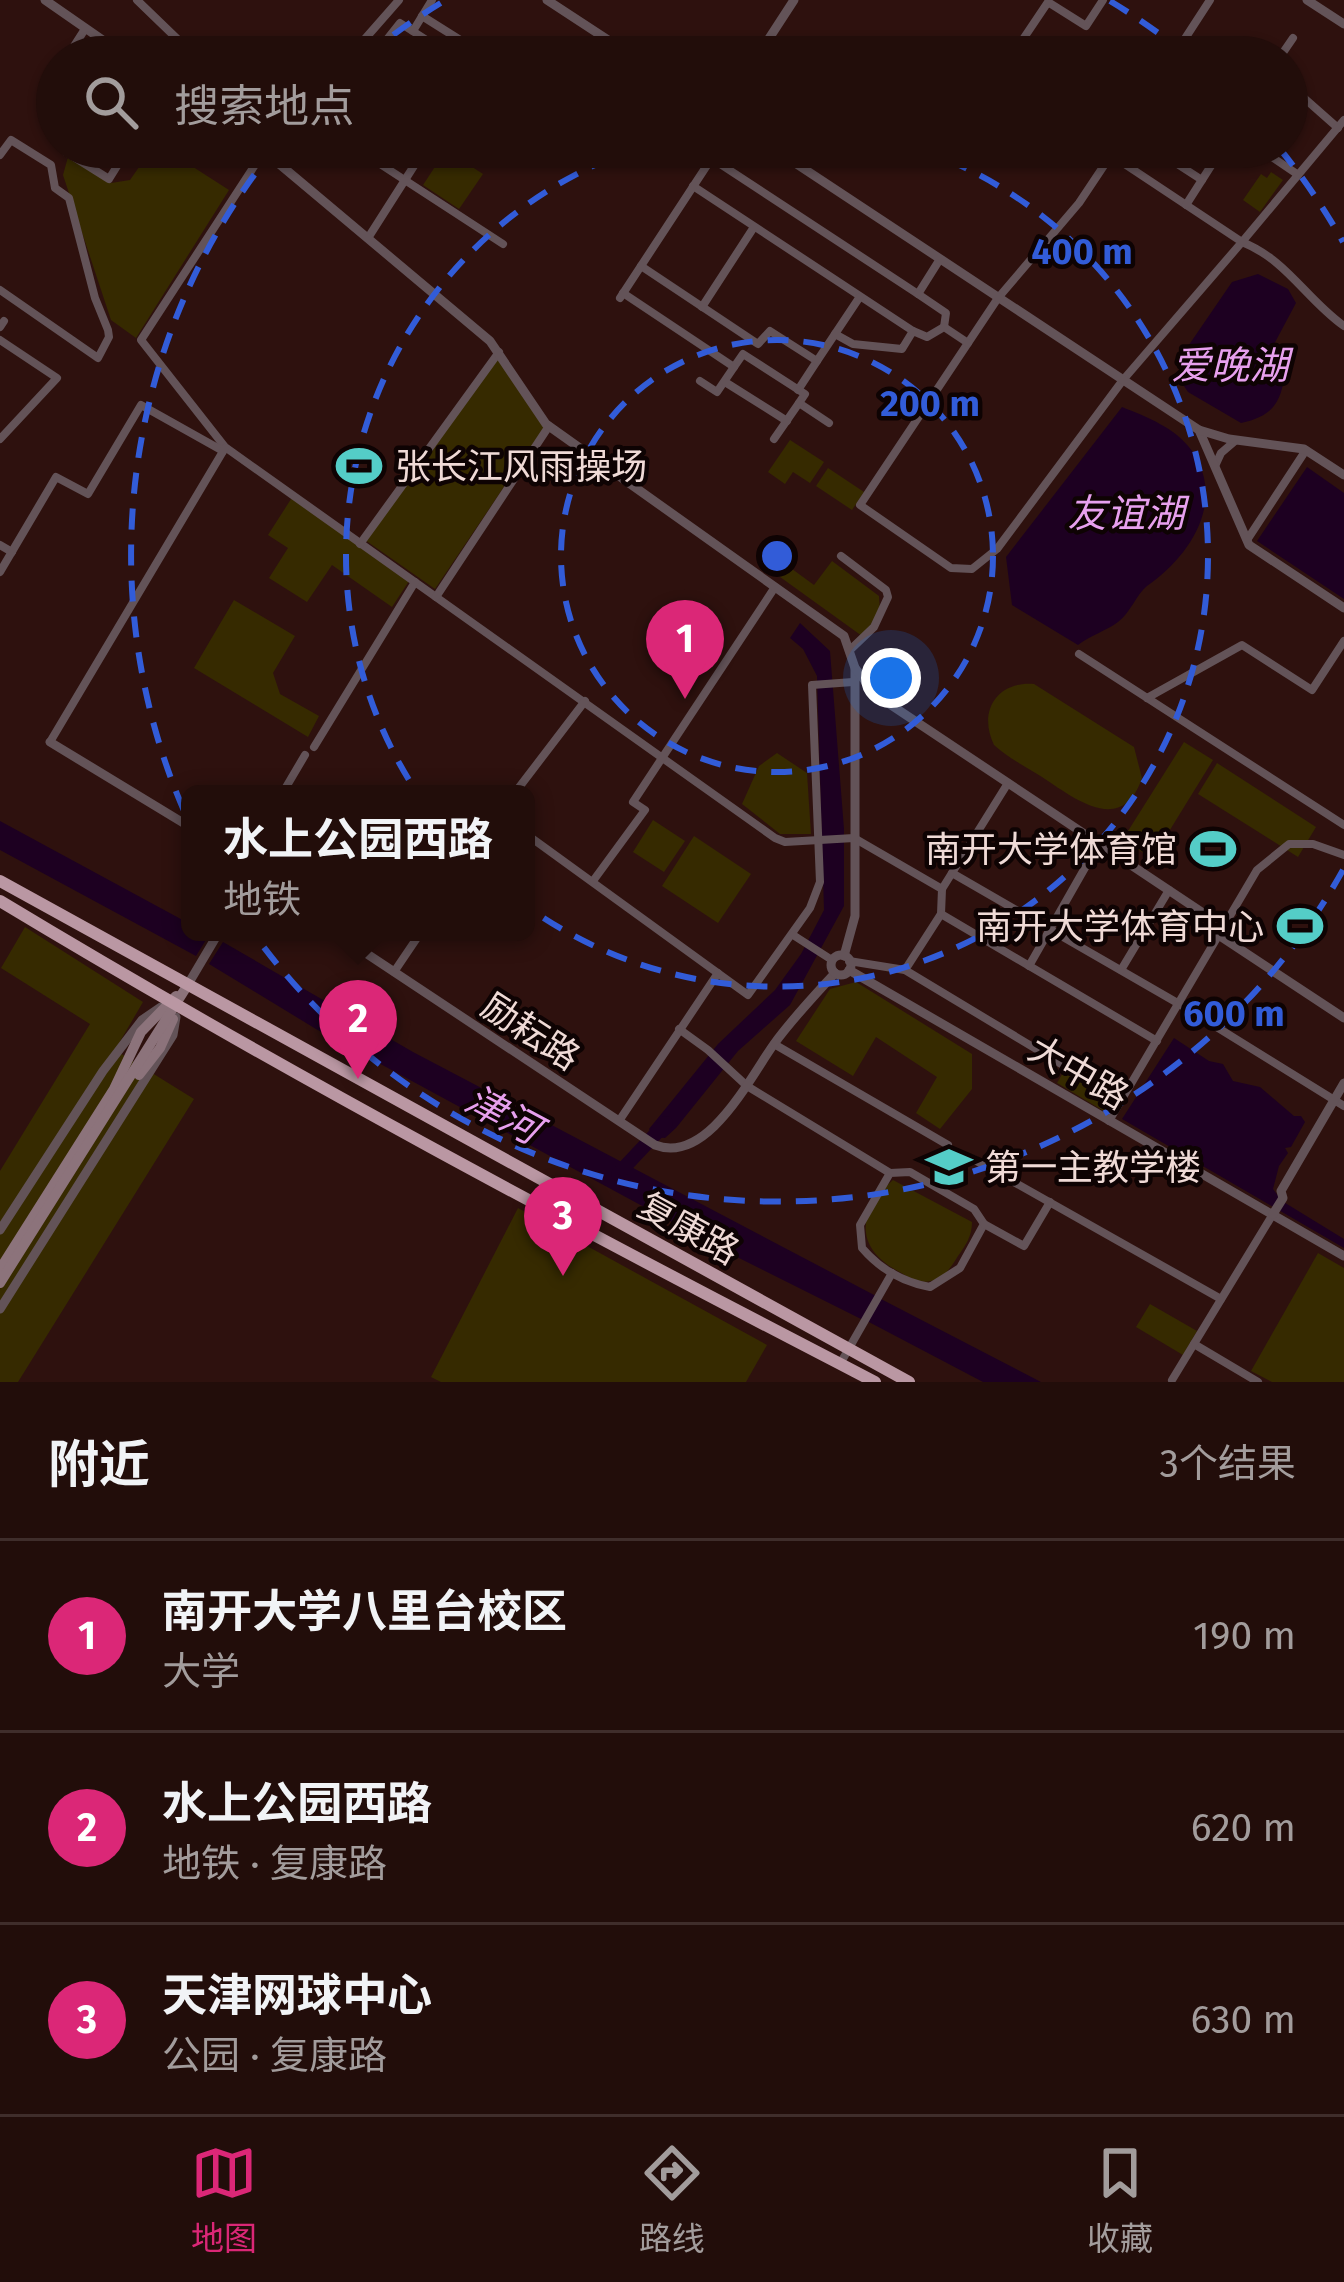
<!DOCTYPE html>
<html lang="zh">
<meta charset="utf-8">
<style>
:root{--surface:#220d0a;--page:#2a1613;--text:#f1f3f6;--muted:#a29c9c;--line:#3f2d2b;--accent:#db2777}
body{margin:0;font-family:"Fira Sans","Noto Sans SC",sans-serif;background:var(--page);color:var(--text)}
.you{position:absolute;left:891px;top:678px;width:42px;height:42px;margin:-30px;border:9px solid #fff;border-radius:50%;background:#1a73e8;box-shadow:0 0 0 18px #1a73e833}
.badge{display:grid;place-items:center;width:78px;height:78px;border-radius:50%;background:var(--accent);color:#fff;font-size:39px;font-weight:700}
.pin{position:absolute;translate:-50% -99px;filter:drop-shadow(0 3px 6px #0008)}
.pin::after{content:'';position:absolute;top:63px;width:42px;height:36px;background:inherit;clip-path:polygon(0 0,100% 0,50% 100%)}
.popup{position:absolute;left:181px;top:785px;width:354px;height:156px;box-sizing:border-box;display:grid;place-content:center;border-radius:18px;background:var(--surface);filter:drop-shadow(0 3px 9px #0005);font-size:39px;white-space:nowrap;color:var(--muted)}
.popup b{font-size:45px;color:var(--text)}
.popup::after{content:'';position:absolute;left:50%;top:100%;margin-left:-24px;border:24px solid transparent;border-top-color:var(--surface)}
.list{margin:0;padding:0;list-style:none}
h2{display:flex;justify-content:space-between;align-items:center;height:156px;margin:0;padding:0 48px;font-size:51px}
h2 small{font-size:39px;font-weight:400;color:var(--muted)}
.list li{display:grid;grid-template-columns:78px 1fr auto;gap:36px;align-items:center;box-sizing:border-box;height:192px;padding:0 48px;border-top:3px solid var(--line)}
.list b{display:block;font-size:45px;white-space:nowrap}
.list p{margin:0;font-size:39px;white-space:nowrap;color:var(--muted)}
.list em{font-size:39px;font-style:normal;color:var(--muted)}
.icon{flex:none;width:66px;height:66px;fill:none;stroke:currentColor;stroke-width:2;stroke-linecap:round;stroke-linejoin:round}
.map{position:relative;flex:none;width:1344px;height:1382px;overflow:hidden}
.search{position:absolute;background:var(--surface);box-shadow:0 3px 9px #0004;left:36px;right:36px;top:36px;height:132px;display:flex;align-items:center;gap:30px;box-sizing:border-box;padding:0 42px;border-radius:66px;color:var(--muted);font-size:45px}
.sheet{height:732px;background:var(--surface)}
nav{display:flex;justify-content:space-around;align-items:center;box-sizing:border-box;height:168px;border-top:3px solid var(--line);background:var(--surface);font-size:33px;color:var(--muted)}
nav a{display:grid;justify-items:center;gap:6px}
nav .on{color:var(--accent)}
.map>svg:first-child{display:block}
.green{fill:#362a00}
.water{fill:#1d0021}
.lines{fill:none;stroke-linecap:round;stroke-linejoin:round}
.river{stroke:#1d0021;stroke-width:14}
.minor{stroke:#635358;stroke-width:8}
.tertiary{stroke:#635358;stroke-width:9}
.secondary{stroke:#8c737b;stroke-width:10}
.trunk{stroke:#ba97a3;stroke-width:12}
.ring{fill:none;stroke:#325cd8;stroke-width:6;stroke-dasharray:21 15}
.labels{text-anchor:middle;stroke-width:9;stroke-linejoin:round;paint-order:stroke}
.poi-label{font-size:36px;fill:#efdad6;stroke:#0e0303;text-anchor:start}
.street-label{font-size:36px;fill:#efdad6;stroke:#0e0303}
.water-label{font-size:39px;font-style:italic;fill:#e7a0ee;stroke:#0e0303}
.centre{fill:#325cd8;stroke:#0e0303;stroke-width:6}
.ring-label{font-size:36px;text-anchor:middle;font-weight:bold;fill:#325cd8;stroke:#0e0303;stroke-width:9;stroke-linejoin:round;paint-order:stroke}
</style>
<div class="map">
<svg width="1344" height="1382" viewBox="0 0 1344 1382">
<rect width="100%" height="100%" fill="#2e110e"/>
<g class="green">
<polygon points="153,147 162,147 229,190 136,338 111,320 63,175 68,157 111,183 130,180"/>
<polygon points="446,150 483,174 459,209 423,185"/>
<polygon points="1271,172 1283,180 1260,212 1243,200 1261,174 1267,178"/>
<polygon points="498,359 545,426 435,589 365,540"/>
<polygon points="790,440 824,462 810,483 793,472 785,484 768,472"/>
<polygon points="828,468 864,492 852,510 816,486"/>
<polygon points="293,496 411,578 392,607 332,565 307,602 269,578 288,548 268,535"/>
<polygon points="777,558 814,585 832,561 879,596 880,612 862,636 769,569"/>
<polygon points="234,600 295,636 273,673 280,694 319,716 308,737 194,668"/>
<path d="M1034,684L1134,747L1142,778C1122,837 1074,798 1042,777C1026,767 1008,758 994,745C978,712 996,681 1034,684Z"/>
<polygon points="1184,742 1213,760 1152,859 1123,839"/>
<polygon points="777,753 807,773 811,834 780,834 742,804 759,766"/>
<polygon points="1217,763 1316,827 1298,857 1198,794"/>
<polygon points="653,820 685,841 664,872 633,852"/>
<polygon points="694,836 751,874 718,923 662,886"/>
<polygon points="25,927 143,1002 115,1050 194,1099 18,1382 0,1382 0,1171 90,1024 1,968"/>
<polygon points="856,982 972,1054 972,1089 940,1129 916,1113 937,1077 876,1037 853,1076 796,1041 830,989"/>
<polygon points="1064,1071 1114,1100 1107,1113 1057,1083"/>
<path d="M893,1180L972,1222C972,1236 966,1245 958,1256C951,1267 945,1278 931,1281C918,1284 907,1276 896,1270C853,1246 859,1209 893,1180Z"/>
<polygon points="518,1208 767,1345 746,1382 441,1382 431,1377"/>
<polygon points="1318,1253 1344,1268 1344,1382 1272,1382 1251,1371"/>
<polygon points="1150,1304 1197,1331 1183,1355 1136,1327"/>
</g>
<g class="water">
<path d="M1258,274L1288,289L1296,303L1272,348L1285,366C1283,400 1275,416 1241,423L1188,392L1178,377L1182,372L1180,358L1232,282Z"/>
<path d="M1122,407C1147,417 1176,428 1192,451C1227,502 1189,557 1147,586C1136,595 1131,612 1118,622C1106,631 1091,635 1078,645L1012,605L1006,557Z"/>
<polygon points="1307,467 1344,493 1344,599 1257,541"/>
<polygon points="800,623 830,651 844,829 844,906 790,1005 738,1051 676,1128 665,1138 655,1137 649,1129 718,1044 775,990 801,954 824,910 817,676 803,649 790,638"/>
<polygon points="0,821 190,924 190,932 209,935 196,956 0,850"/>
<polygon points="223,942 413,1052 876,1296 863,1320 729,1253 316,1029 209,964"/>
<polygon points="1174,1038 1209,1061 1223,1064 1233,1081 1260,1087 1294,1116 1301,1116 1305,1122 1291,1147 1285,1148 1288,1153 1279,1166 1273,1189 1282,1201 1344,1239 1344,1248 1122,1119"/>
<polygon points="881,1299 1041,1382 983,1382 867,1321"/>
</g>
<g class="lines">
<polyline class="river" points="618,1174 666,1123"/>
<g class="minor">
<polyline points="137,0 196,57"/>
<polyline points="422,16 484,55"/>
<polyline points="413,31 432,0"/>
<polyline points="1232,43 1252,57"/>
<polyline points="67,57 85,29"/>
<polyline points="349,57 399,0"/>
<polyline points="373,57 400,23 453,57"/>
<polyline points="1011,57 1048,2 1086,26 1103,0"/>
<polyline points="1173,57 1210,0"/>
<polyline points="1280,57 1293,38"/>
<polyline points="57,72 47,88 57,123"/>
<polyline points="1287,83 1338,128"/>
<path d="M1344,120L1242,242C1287,260 1306,299 1344,326"/>
<polyline points="64,147 66,152 109,179 129,147"/>
<polyline points="354,147 503,244"/>
<polyline points="1100,147 1111,155 1242,242 1123,380 997,549 972,569 951,568 860,505 998,298 1079,203 1111,155 1116,147"/>
<polyline points="1151,147 1202,180"/>
<polyline points="1257,147 1297,174"/>
<polyline points="264,151 141,340 225,447 775,838 785,842 854,838 942,889 941,914 905,970 849,961"/>
<polyline points="0,155 11,140 51,165 55,188 69,198 95,298 108,330 109,337 98,358 0,290"/>
<polyline points="711,158 918,294 940,259"/>
<polyline points="286,168 302,147"/>
<polyline points="693,186 913,331"/>
<polyline points="1186,205 1223,147"/>
<polyline points="368,238 426,147"/>
<polyline points="641,266 758,344 770,331 817,361 798,390"/>
<polyline points="623,293 734,367 743,354 805,394 799,403 829,423"/>
<polyline points="918,294 946,313 944,327"/>
<polyline points="620,298 719,147"/>
<polyline points="702,307 754,227"/>
<polyline points="0,327 4,321"/>
<polyline points="835,334 853,344 902,349 913,331 927,337 944,327 968,343"/>
<polyline points="0,340 57,378 0,439"/>
<polyline points="817,361 859,298"/>
<polyline points="700,381 717,392 734,367"/>
<polyline points="725,382 787,421"/>
<polyline points="774,439 799,403"/>
<polyline points="1215,466 1221,453 1235,441"/>
<polyline points="1247,540 1306,450"/>
<polyline points="360,544 499,352"/>
<polyline points="0,545 12,552"/>
<polyline points="841,556 886,590 888,597 874,627 851,649"/>
<polyline points="0,572 56,477 88,494 141,405 223,451"/>
<polyline points="436,597 549,426"/>
<polyline points="1079,654 1344,825"/>
<polyline points="1147,698 1242,645 1312,690 1344,641"/>
<polyline points="50,742 225,448"/>
<polyline points="314,747 415,582"/>
<polyline points="282,794 305,755"/>
<polyline points="514,794 585,701"/>
<polyline points="526,834 748,995 810,908 820,882 812,685 853,682"/>
<polyline points="952,873 1181,1005 1344,1106"/>
<polyline points="593,881 645,810 633,802 775,587"/>
<polyline points="942,889 1008,783"/>
<polyline points="941,914 1157,1041"/>
<polyline points="793,935 832,960"/>
<polyline points="1029,966 1098,845"/>
<polyline points="905,970 1121,1100"/>
<polyline points="1121,970 1169,890"/>
<polyline points="394,972 421,932"/>
<polyline points="679,1029 708,1050 747,1086 890,1173"/>
<polyline points="774,1044 948,1145"/>
<polyline points="619,1121 718,973"/>
<polyline points="1109,1121 1257,870 1289,844 1313,844 1344,855"/>
<polyline points="973,1159 1221,1299"/>
<path d="M910,1172L974,1209L984,1224L960,1268L930,1287C902,1282 880,1269 862,1248L860,1225L890,1173Z"/>
<polyline points="984,1224 1024,1246 1050,1202"/>
<polyline points="1194,1344 1258,1382"/>
<polyline points="840,1364 892,1273"/>
<polyline points="1172,1380 1273,1214"/>
</g>
<g class="tertiary">
<polyline points="45,0 127,57"/>
<polyline points="547,0 634,57"/>
<polyline points="1307,0 1344,24"/>
<polyline points="757,57 794,0"/>
<polyline points="259,147 490,341 546,424 844,636 855,668 855,916 844,956"/>
<polyline points="771,147 1199,430 1249,545 1344,608"/>
<polyline points="1199,430 1229,439 1304,449 1344,475"/>
<polyline points="855,668 876,695 1203,913 1220,936 1344,1018"/>
<polyline points="50,742 190,827"/>
<path d="M334,932L655,1145C707,1165 749,1079 774,1044C792,1019 814,996 835,973"/>
<circle cx="841" cy="965" r="10"/>
<polyline points="849,970 1344,1256"/>
<polyline points="187,986 219,932"/>
<polyline points="1273,1214 1283,1198 1281,1191 1344,1083"/>
<polyline points="0,1230 103,1071 142,1020 161,1007"/>
<polyline points="0,1309 173,1035 176,1017"/>
</g>
<g class="secondary">
<polyline points="139,1075 160,1048 173,1019"/>
<polyline points="0,1269 114,1089 141,1032 176,996"/>
<polyline points="0,1283 187,986"/>
</g>
<g class="trunk">
<polyline points="0,881 909,1382"/>
<path d="M0,901C285,1073 579,1229 875,1382"/>
</g>
</g>
<g class="ring">
<circle cx="777" cy="556" r="216"/>
<path d="M914 147A431 431 0 1 1 640 147"/>
<path d="M1343 870A647 647 0 1 1 274 149M365 57A647 647 0 0 1 444 1M1110 1A647 647 0 0 1 1189 57M1280 149A647 647 0 0 1 1343 242"/>
</g>
<defs>
<g id="stadium-bare" transform="scale(3.6)"><path d="M0-5a6.5 5 0 1 0 0 10a6.5 5 0 1 0 0-10ZM-3.5-1.8h7v3.6h-7Z" fill="#54cdc7" stroke="#0e0303" stroke-width="2.5" paint-order="stroke"/></g>
<g id="university-bare" transform="scale(3.6)"><path d="M0-5L7-2L0 1L-7-2ZM-4 1L0 2.5L4 1V4Q0 6-4 4Z" fill="#54cdc7" stroke="#0e0303" stroke-width="2.5" paint-order="stroke"/></g>
</defs>
<g fill-rule="evenodd">
<use href="#stadium-bare" x="359" y="466"/>
<use href="#stadium-bare" x="1213" y="849"/>
<use href="#stadium-bare" x="1300" y="926"/>
<use href="#university-bare" x="949" y="1167"/>
</g>
<g class="labels">
<g class="poi-label">
<text x="395" y="479">张长江风雨操场</text>
<text x="1177" y="862" text-anchor="end">南开大学体育馆</text>
<text x="1264" y="939" text-anchor="end">南开大学体育中心</text>
<text x="985" y="1180">第一主教学楼</text>
</g>
<g class="street-label">
<text transform="translate(531 1031) rotate(33)" y="13">励耘路</text>
<text transform="translate(1079 1072) rotate(30)" y="13">大中路</text>
<text transform="translate(689 1228) rotate(29)" y="13">复康路</text>
</g>
<g class="water-label">
<text x="1230" y="379">爱晚湖</text>
<text x="1126" y="527">友谊湖</text>
<text transform="translate(503 1114) rotate(28)" y="14">津河</text>
</g>
</g>
<circle cx="777" cy="556" r="18" class="centre"/>
<g class="ring-label">
<text x="1082" y="264">400 m</text>
<text x="930" y="416">200 m</text>
<text x="1234" y="1026">600 m</text>
</g>
</svg>
<div class="you"></div>
<div class="pin badge" style="left:685px;top:699px">1</div>
<div class="pin badge" style="left:358px;top:1079px">2</div>
<div class="popup"><b>水上公园西路</b>地铁</div>
<div class="pin badge" style="left:563px;top:1276px">3</div>
<div class="search"><svg class="icon" aria-label="search" viewBox="0 0 24 24"><circle cx="10" cy="10" r="6"/><path d="M15 15l6 6"/></svg>搜索地点</div>
</div>
<section class="sheet">
<h2>附近<small>3个结果</small></h2>
<ul class="list">
<li><span class="badge">1</span><div><b>南开大学八里台校区</b><p>大学</p></div><em>190 m</em></li>
<li><span class="badge">2</span><div><b>水上公园西路</b><p>地铁 · 复康路</p></div><em>620 m</em></li>
<li><span class="badge">3</span><div><b>天津网球中心</b><p>公园 · 复康路</p></div><em>630 m</em></li>
</ul>
</section>
<nav>
<a class="on"><svg class="icon" aria-label="map" viewBox="0 0 24 24"><path d="M3 6l6-2 6 2 6-2v14l-6 2-6-2-6 2zM9 4v14M15 6v14"/></svg>地图</a>
<a><svg class="icon" aria-label="directions" viewBox="0 0 24 24"><path d="M12 3l9 9-9 9-9-9zM9 14v-3h6M13 9l2 2-2 2"/></svg>路线</a>
<a><svg class="icon" aria-label="saved" viewBox="0 0 24 24"><path d="M7 4h10v16l-5-4-5 4z"/></svg>收藏</a>
</nav>
